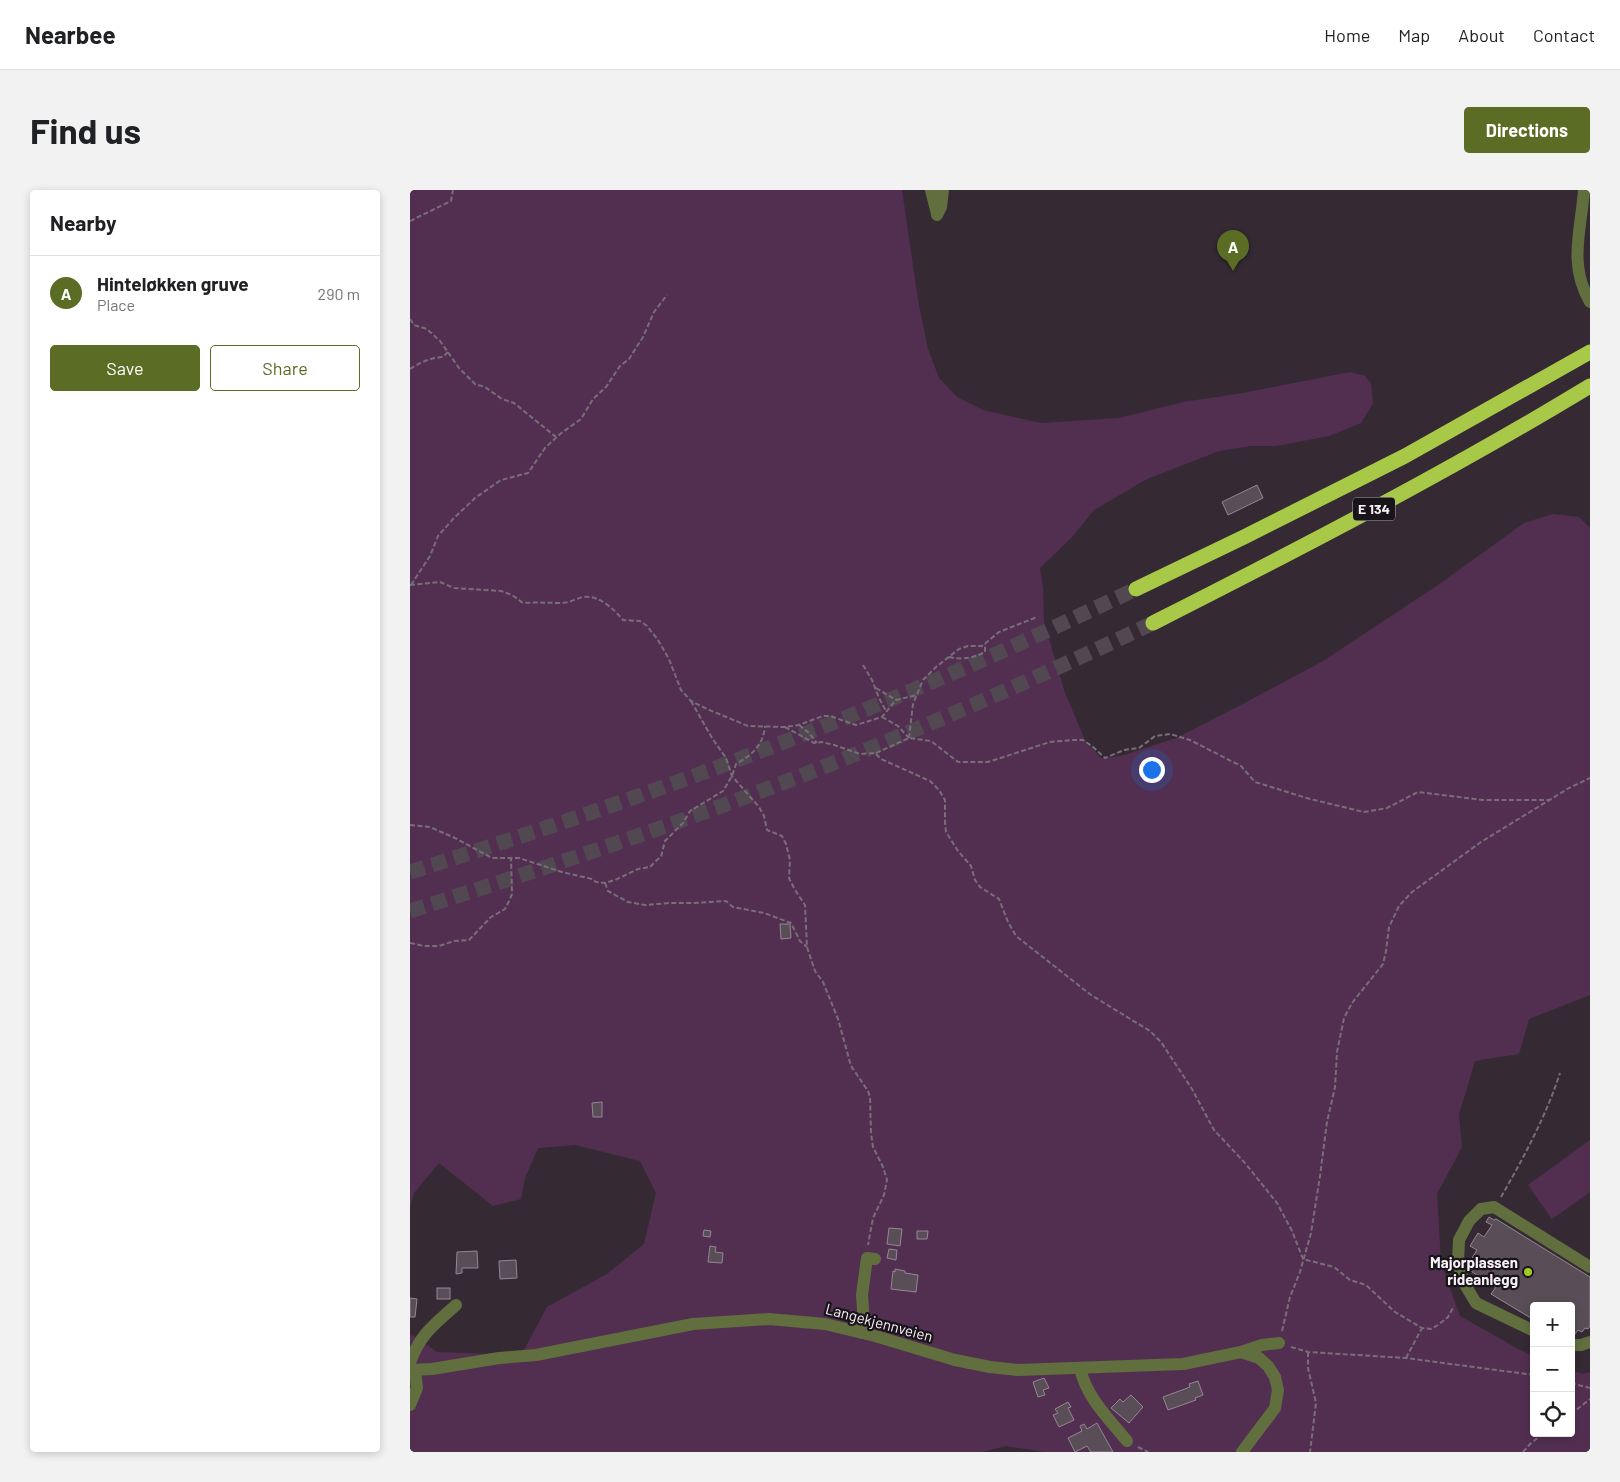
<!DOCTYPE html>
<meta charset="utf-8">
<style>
:root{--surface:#fff;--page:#f2f2f2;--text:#202124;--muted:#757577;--line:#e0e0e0;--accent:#5b6c24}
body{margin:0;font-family:Barlow,sans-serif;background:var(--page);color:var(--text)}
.controls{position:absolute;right:15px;bottom:15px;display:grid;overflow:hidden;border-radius:5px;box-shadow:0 2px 8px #0003}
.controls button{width:45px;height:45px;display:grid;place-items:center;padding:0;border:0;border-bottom:1px solid var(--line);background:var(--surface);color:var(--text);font:25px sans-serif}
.you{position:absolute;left:741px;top:579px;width:18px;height:18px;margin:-12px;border:4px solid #fff;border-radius:50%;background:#1a73e8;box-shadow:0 0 0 8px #1a73e833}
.badge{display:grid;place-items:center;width:32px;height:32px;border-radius:50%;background:var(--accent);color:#fff;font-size:16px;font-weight:700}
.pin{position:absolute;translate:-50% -41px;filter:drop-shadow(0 1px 2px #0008)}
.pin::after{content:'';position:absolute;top:26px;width:18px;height:15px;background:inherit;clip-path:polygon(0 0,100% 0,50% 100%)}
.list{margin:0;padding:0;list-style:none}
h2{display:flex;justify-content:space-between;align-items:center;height:65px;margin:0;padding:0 20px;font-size:21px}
h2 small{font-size:16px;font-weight:400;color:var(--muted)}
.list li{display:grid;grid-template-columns:32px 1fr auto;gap:15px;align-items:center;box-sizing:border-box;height:75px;padding:0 20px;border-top:1px solid var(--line)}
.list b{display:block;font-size:19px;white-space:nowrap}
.list p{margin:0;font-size:16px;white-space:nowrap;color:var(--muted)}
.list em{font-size:16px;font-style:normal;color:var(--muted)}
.actions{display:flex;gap:10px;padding:15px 20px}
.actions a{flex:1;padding:11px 0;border:1px solid var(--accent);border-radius:5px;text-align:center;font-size:18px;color:var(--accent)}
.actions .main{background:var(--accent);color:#fff}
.icon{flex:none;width:28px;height:28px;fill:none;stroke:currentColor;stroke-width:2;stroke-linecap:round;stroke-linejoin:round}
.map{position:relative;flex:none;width:1180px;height:1262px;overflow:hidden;border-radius:5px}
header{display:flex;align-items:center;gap:30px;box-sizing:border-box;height:70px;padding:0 25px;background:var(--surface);border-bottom:1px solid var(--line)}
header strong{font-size:24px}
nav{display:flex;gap:28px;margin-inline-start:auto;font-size:18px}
.intro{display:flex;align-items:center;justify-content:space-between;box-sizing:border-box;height:120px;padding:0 30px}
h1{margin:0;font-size:35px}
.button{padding:12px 22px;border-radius:5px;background:var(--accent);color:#fff;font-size:18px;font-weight:700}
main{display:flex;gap:30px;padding:0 30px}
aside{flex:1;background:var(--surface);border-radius:5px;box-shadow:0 2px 8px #0003}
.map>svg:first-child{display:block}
.green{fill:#522f51}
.building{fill:#594d58;stroke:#948793}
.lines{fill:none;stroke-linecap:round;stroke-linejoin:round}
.highway-tunnel{stroke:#524851;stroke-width:15;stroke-dasharray:15 8;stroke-linecap:butt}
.path{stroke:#786e77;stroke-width:2;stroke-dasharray:5 2.5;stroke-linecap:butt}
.minor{stroke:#616f3f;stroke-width:12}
.highway{stroke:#a8c847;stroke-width:15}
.poi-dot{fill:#a4c824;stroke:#191419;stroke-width:2}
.labels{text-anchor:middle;stroke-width:4.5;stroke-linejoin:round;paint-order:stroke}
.shield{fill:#191419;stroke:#b5aeb4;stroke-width:1}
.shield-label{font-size:14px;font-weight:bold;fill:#f8f0f7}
.poi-label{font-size:15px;font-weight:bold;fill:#f8f0f7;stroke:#191419;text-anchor:end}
.street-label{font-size:15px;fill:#f8f0f7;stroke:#191419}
</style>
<header>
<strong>Nearbee</strong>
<nav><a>Home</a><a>Map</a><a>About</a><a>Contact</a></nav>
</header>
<div class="intro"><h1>Find us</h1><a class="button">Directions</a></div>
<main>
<aside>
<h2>Nearby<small></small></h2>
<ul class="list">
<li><span class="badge">A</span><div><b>Hinteløkken gruve</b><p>Place</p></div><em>290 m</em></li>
</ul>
<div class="actions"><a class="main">Save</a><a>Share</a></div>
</aside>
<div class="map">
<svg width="1180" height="1262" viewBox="0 0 1180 1262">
<rect width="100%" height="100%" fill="#352a34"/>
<g class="green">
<polygon points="0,0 492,0 508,110 518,159 529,188 547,207 573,220 631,233 709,228 773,212 833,203 940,182 955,186 961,193 963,213 951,233 919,246 866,256 840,256 809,261 737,289 684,320 662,347 630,378 633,398 634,432 655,503 675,550 691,568 711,566 766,548 831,515 913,471 1028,395 1114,333 1143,324 1169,327 1180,338 1180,805 1119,829 1109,864 1065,871 1049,925 1052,957 1027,1004 1031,1073 1050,1126 1110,1160 1124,1166 1124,1243 1161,1243 1161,1180 1173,1184 1180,1182 1180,1262 634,1262 596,1256 572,1262 0,1262 0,1145 4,1146 27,1162 83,1164 113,1162 137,1117 197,1084 234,1054 246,1003 230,971 165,955 128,958 115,988 111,1009 83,1016 29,973 4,1003 0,1018"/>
<polygon points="1180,950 1180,1002 1142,1029 1118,995"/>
</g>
<g class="building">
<polygon points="847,295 853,308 818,325 812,312"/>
<polygon points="370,734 380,734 381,748 371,749"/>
<polygon points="192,912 192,927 183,927 182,913"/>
<polygon points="1079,1027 1084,1030 1086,1029 1180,1087 1180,1136 1178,1139 1175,1138 1172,1142 1168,1140 1165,1144 1161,1143 1161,1116 1124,1116 1124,1130 1081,1104 1086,1097 1056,1078 1067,1060 1060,1056 1068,1043 1074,1047 1082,1035 1076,1032"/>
<polygon points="479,1038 492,1039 490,1056 477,1054"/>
<polygon points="294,1040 301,1041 300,1047 293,1046"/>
<polygon points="507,1041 518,1041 517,1049 507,1049"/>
<polygon points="300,1056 306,1057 305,1062 313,1063 312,1073 298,1072"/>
<polygon points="479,1059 487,1060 486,1070 477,1068"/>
<polygon points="67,1061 68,1078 52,1078 52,1083 46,1084 47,1062"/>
<polygon points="106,1070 107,1088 90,1089 89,1071"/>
<polygon points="485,1079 495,1081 495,1083 508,1085 506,1102 481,1099 483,1081 485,1082"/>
<rect x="27" y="1098" width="13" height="11"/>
<polygon points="0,1108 7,1109 5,1127 0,1127"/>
<polygon points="634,1188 639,1198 633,1200 635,1205 628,1207 623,1192"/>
<polygon points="788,1191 793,1205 785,1208 786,1210 758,1220 753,1207 780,1197 779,1194"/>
<polygon points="721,1205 733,1217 719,1233 701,1218 710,1209 713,1212"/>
<polygon points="658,1212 661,1217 658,1218 664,1230 649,1237 643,1225 648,1223 645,1219"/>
<polygon points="687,1233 703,1262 681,1262 677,1256 665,1262 658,1248 672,1241 670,1236 674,1234 677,1239"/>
</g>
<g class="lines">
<g class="highway-tunnel">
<path d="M0,682C185,624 367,559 545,482C606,456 666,427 726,399"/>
<path d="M0,721C107,687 214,652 319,613C463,560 604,499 743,433"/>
</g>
<g class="path">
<polyline points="0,31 41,11 43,0"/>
<polyline points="0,129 4,135 17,139 30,151 49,178 65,194 75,197 92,209 104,213 146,247"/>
<path d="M0,179C11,172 20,168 33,167L38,162"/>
<path d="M0,395L30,392L44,398L91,401L102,405L113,413C126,412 138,413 152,413C159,413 167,408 174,407C189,405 204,419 213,430L230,431L237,436L248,450L259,469L271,500L281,511L297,519L338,536L375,537L389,535L413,526H420L446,535L472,527L486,510L507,505"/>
<polyline points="1,395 20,366 28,346 44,328 65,308 91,290 118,283 135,258 150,244 171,229 183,209 196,197 210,176 219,169 233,147 244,122 257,105"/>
<path d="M539,467C551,470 564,468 575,462V454"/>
<polyline points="453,475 462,490 469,508 476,521"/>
<polyline points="466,498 486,510"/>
<polyline points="281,511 302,548 316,568 322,586 349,617 354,626 357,640 372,646 376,654 380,670 379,688 385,700 395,715 397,757 405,781 413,792 428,829 441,876 458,901 460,907 461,943 463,957 473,977 477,990 474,1005 463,1028 458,1055"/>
<polyline points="472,527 488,536 499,548"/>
<polyline points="389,535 399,543 407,553"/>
<polyline points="375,537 404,553 412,552 424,555 450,564 465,563 471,569 520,591 529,600 535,610 535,632 536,642 548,661 561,676 565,690 570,697 589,709 598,732 606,746 681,805 740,841 751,852 782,899 804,940 835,973 867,1013 882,1041 893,1069 924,1077 940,1090 956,1095 985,1122 1012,1138 1021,1139 1028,1135 1038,1127 1044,1116"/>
<polyline points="499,548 503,514 513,490 526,477 549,459 558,456 572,456 589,442 627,427"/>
<polyline points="466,563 499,548 521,551 548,572 578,572 640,552 662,550 673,550 682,556 695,568 714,560 729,558 745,546 760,544 780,550 831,576 845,592 900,609 954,622 977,618 1008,602 1073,610 1139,610"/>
<path d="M0,635L20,637L45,648L82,668H109L152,682L182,689L186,692L195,693L205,690L228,679L240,677L248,669L251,667L255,651L273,633L280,621L313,601L322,586L326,574C343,564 353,556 355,536"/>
<polyline points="195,693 198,701 218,712 235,715 259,713 284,713 316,711 323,717 354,723 381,733 390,751 397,757"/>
<polyline points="0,753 14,756 29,756 44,751 59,750 81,727 95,719 99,711 102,704 101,669"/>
<path d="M1091,1007C1114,967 1136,926 1150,883"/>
<polyline points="872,1141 880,1107 890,1082 901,1043 910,986 917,932 925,897 927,862 934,828 942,813 973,774 976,761 979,737 989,716 1002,702 1071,652 1159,598 1180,588"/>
<polyline points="881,1157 898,1162 996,1168 1124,1185"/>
<polyline points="898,1162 898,1178 906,1213 900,1262"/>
<polyline points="996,1168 1012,1138"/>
<polyline points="1161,1193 1180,1198"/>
<polyline points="1161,1224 1180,1209"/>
<polyline points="728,1257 738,1262"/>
<polyline points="1113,1262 1120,1254 1134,1243"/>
</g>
<g class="minor">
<polyline points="521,0 527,24"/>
<path d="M1174,0C1171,41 1158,74 1180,112"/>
<polyline points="527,25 531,17 533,0"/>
<polyline points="1124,1141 1066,1113 1054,1093 1048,1073 1049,1050 1059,1031 1071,1019 1084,1017 1180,1077"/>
<polyline points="452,1143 453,1119 452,1105 457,1068 465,1069"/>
<polyline points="1161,1155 1171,1155 1180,1152"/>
<polyline points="831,1162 849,1168 858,1176 865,1187 868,1200 865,1218 832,1262"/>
<path d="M0,1173C9,1145 25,1134 46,1115"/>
<path d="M670,1178C676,1207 699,1229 717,1251"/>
<polyline points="0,1180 22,1179 89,1168 126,1165 283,1134 359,1129 415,1134 465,1146 545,1170 580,1177 608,1180 773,1174 831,1162 852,1155 869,1153"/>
<polyline points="0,1215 7,1198 5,1180"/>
</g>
<g class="highway">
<polyline points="726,399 834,347 995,266 1180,162"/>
<path d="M743,433C891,358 1038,282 1180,196"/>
</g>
</g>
<circle class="poi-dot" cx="1118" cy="1082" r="5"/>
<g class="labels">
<rect class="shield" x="943" y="307.5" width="42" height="23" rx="4"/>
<g class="shield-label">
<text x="964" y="324">E 134</text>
</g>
<g class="poi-label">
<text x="1108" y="1078">Majorplassen<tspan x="1108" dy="17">rideanlegg</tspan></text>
</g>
<g class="street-label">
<text transform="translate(469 1133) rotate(15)" y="5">Langekjennveien</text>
</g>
</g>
</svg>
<div class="controls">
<button>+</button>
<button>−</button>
<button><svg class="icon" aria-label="locate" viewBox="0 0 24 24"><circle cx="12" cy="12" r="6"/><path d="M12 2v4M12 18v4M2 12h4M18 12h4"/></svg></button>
</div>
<div class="you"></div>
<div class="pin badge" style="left:823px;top:81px">A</div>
</div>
</main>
